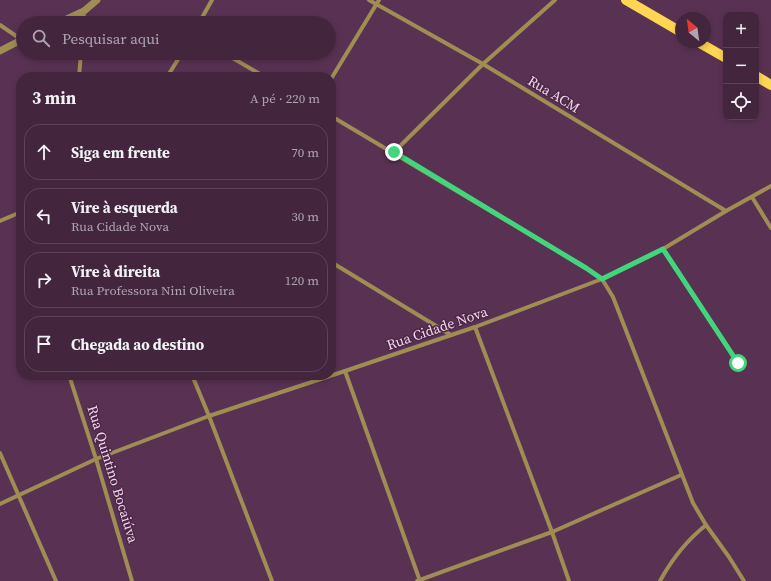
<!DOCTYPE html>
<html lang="pt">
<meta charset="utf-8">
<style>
:root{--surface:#43263e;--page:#4d3249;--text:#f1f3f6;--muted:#afa5b0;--line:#5b4358}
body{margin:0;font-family:"Source Serif 4",serif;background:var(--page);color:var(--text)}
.controls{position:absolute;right:12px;top:12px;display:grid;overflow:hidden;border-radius:8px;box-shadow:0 2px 6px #0003}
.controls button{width:36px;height:36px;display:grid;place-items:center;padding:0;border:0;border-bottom:1px solid var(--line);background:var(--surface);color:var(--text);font:20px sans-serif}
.compass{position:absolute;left:675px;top:12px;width:36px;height:36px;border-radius:50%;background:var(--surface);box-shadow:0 2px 6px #0003;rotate:331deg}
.stop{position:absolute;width:12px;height:12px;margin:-9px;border:3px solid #40d77c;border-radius:50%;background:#fff}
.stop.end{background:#40d77c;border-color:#fff;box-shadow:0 1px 4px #0008}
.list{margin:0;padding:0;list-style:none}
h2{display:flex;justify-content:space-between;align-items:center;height:52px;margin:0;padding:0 16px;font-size:17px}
h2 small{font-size:13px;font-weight:400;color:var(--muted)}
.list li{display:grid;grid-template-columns:26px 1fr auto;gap:12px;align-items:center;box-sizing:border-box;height:56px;margin:0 8px 8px;padding:0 8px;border:1px solid var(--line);border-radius:16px}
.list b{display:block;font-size:15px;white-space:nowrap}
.list p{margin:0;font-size:13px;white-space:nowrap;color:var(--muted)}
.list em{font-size:13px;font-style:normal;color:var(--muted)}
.icon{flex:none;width:22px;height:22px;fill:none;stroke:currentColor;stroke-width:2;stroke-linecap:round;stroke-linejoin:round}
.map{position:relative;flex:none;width:771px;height:581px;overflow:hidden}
.search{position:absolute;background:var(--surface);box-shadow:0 2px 6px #0003;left:16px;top:16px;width:320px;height:44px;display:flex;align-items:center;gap:10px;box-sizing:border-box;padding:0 14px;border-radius:22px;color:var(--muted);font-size:15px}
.panel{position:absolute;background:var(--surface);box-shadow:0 2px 6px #0003;left:16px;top:72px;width:320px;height:308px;border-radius:16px}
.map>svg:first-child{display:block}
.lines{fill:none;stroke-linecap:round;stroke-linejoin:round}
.minor{stroke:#9f8d53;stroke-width:4}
.tertiary{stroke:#9f8d53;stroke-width:7}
.primary{stroke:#fdd652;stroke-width:10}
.route{stroke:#40d77c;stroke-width:5}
.labels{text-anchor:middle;stroke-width:3;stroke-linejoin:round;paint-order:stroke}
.street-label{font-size:14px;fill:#f0d7eb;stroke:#4e2748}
</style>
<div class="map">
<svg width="771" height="581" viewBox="0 0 771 581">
<rect width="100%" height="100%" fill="#593253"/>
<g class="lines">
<g class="minor">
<polyline points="369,0 483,64 726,211"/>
<polyline points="83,23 84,11"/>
<polyline points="199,23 212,0"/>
<polyline points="0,25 22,40"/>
<polyline points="224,53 265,77"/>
<polyline points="79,77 81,53"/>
<polyline points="167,77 182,53"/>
<polyline points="331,79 379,0"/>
<polyline points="331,116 586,268 602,279 613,297 693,503 706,525 729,557 744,581"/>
<polyline points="394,152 483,64 555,0"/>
<polyline points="752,197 771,228"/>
<polyline points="0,221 21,212"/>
<polyline points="663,249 738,363"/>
<polyline points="331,262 451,335"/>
<polyline points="475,327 552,532 569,581"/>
<polyline points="345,371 420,581"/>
<polyline points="69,375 96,459 132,581"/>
<polyline points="192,375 209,416 272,581"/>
<polyline points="0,453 56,581"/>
<polyline points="0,504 96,459 209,416 345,371 475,327 602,279 663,249 726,211 771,186"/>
<polyline points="417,581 552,532 681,475"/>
<path d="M660,581C672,559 686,541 706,525"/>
</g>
<g class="tertiary">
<polyline points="58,23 84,11 97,0"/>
<polyline points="0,51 23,39"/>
</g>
<g class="primary">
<polyline points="626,0 681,32"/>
<polyline points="698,42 726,58"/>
<polyline points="756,76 771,85"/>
</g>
</g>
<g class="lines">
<polyline class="route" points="394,152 586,268 602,279 663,249 738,363"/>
</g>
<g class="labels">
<g class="street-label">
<text transform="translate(554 94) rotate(31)" y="5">Rua ACM</text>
<text transform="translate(437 328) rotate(-19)" y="5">Rua Cidade Nova</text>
<text transform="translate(113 474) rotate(73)" y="5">Rua Quintino Bocaiúva</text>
</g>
</g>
</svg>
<div class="controls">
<button>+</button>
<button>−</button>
<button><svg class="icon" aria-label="locate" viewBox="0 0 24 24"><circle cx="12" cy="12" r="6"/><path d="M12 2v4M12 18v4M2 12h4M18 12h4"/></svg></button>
</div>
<svg class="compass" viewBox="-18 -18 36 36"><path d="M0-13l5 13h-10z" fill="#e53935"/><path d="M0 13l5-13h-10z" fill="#afa5b0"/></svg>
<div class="stop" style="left:738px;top:363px"></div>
<div class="stop end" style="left:394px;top:152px"></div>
<div class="search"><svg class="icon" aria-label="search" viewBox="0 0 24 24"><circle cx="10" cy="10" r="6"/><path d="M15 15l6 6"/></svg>Pesquisar aqui</div>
<section class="panel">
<h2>3 min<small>A pé · 220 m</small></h2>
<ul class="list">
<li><svg class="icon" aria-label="ahead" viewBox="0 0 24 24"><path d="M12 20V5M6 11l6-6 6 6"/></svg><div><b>Siga em frente</b></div><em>70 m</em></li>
<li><svg class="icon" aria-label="left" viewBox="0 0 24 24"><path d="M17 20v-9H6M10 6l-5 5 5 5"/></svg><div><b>Vire à esquerda</b><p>Rua Cidade Nova</p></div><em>30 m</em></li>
<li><svg class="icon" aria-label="right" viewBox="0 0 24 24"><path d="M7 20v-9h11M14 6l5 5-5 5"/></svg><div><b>Vire à direita</b><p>Rua Professora Nini Oliveira</p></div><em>120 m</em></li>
<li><svg class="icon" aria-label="arrive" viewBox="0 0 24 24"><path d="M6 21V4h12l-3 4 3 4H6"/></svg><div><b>Chegada ao destino</b></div></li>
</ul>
</section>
</div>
